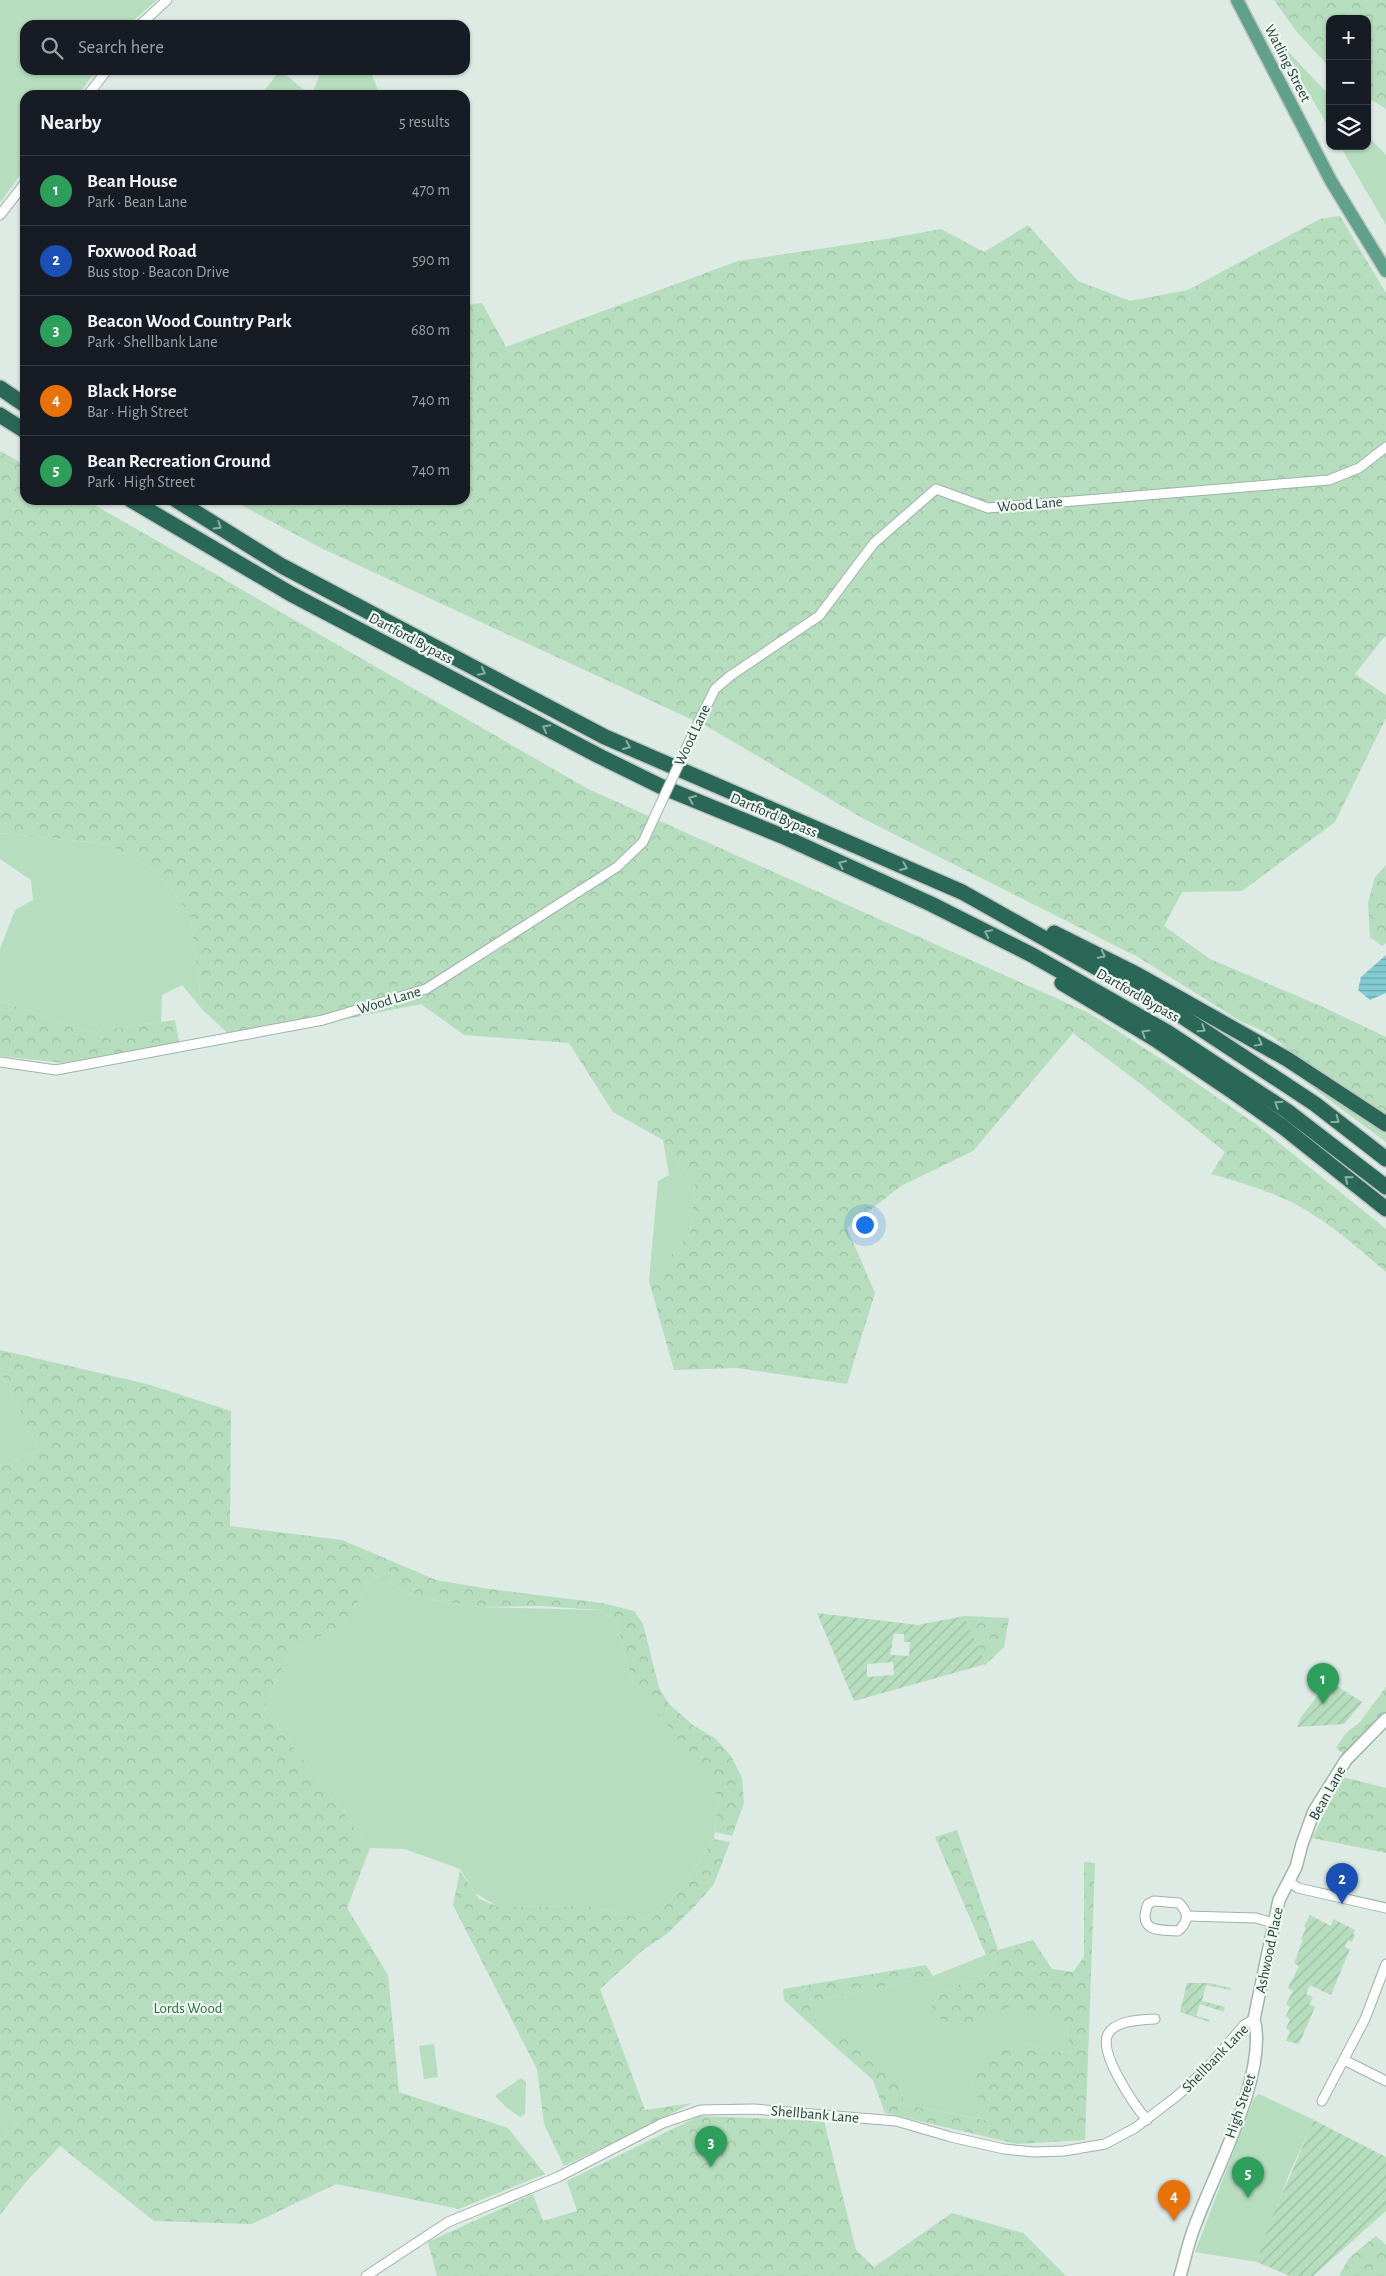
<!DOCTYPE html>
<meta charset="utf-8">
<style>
:root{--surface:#171b24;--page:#242831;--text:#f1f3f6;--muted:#9ea1a6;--line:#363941;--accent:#f76d50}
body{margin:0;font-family:"Alegreya Sans",sans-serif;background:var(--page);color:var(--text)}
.controls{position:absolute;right:15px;top:15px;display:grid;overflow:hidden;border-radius:10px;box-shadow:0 1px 4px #0004}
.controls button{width:45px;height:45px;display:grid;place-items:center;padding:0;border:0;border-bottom:1px solid var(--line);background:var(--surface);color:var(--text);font:25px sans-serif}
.you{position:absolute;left:864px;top:1224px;width:18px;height:18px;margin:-12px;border:4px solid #fff;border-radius:50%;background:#1a73e8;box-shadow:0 0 0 8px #1a73e833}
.badge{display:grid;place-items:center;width:32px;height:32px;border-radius:50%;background:var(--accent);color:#fff;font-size:16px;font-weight:700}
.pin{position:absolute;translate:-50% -41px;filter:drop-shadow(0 1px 2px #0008)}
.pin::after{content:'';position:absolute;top:26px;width:18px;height:15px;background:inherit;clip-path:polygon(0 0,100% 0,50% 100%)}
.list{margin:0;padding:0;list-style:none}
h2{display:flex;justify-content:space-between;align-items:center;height:65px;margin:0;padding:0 20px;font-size:21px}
h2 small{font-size:16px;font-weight:400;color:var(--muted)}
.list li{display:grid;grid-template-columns:32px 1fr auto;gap:15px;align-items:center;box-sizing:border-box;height:70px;padding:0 20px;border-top:1px solid var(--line)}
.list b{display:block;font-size:19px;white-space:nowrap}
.list p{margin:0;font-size:16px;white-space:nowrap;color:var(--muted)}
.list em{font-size:16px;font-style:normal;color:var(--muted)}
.icon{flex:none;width:28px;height:28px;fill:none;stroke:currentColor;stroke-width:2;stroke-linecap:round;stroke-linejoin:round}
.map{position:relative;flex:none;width:1386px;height:2276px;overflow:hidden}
.search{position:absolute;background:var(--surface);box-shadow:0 1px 4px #0004;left:20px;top:20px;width:450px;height:55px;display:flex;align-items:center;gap:12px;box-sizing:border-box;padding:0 18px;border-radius:15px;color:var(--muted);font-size:19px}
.panel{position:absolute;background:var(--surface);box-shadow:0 1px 4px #0004;left:20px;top:90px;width:450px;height:415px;border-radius:15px}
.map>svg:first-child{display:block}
.green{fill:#b6ddbd}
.forest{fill:url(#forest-crowns)}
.garden{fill:url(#garden-furrows);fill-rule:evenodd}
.water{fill:url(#water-rules)}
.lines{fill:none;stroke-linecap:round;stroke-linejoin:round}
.street-casing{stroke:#a1b2ab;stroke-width:11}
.secondary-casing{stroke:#9db6ab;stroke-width:14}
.primary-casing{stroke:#bcc4c1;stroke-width:15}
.highway-casing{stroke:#bcc4c1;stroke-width:18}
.street{stroke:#fff;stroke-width:9}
.secondary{stroke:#fff;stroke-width:11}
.primary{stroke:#61a18c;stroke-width:12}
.highway{stroke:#2a6756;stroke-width:15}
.street-bridge-casing{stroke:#a1b2ab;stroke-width:11;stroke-linecap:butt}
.street-bridge{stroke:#fff;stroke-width:9}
.oneway{stroke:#8cafa4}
.labels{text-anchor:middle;stroke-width:4.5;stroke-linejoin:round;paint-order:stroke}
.street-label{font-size:15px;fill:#1f3a31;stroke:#eef7f2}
.park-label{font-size:15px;fill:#287240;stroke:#eef7f2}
</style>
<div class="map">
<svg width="1386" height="2276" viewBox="0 0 1386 2276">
<defs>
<pattern id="forest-crowns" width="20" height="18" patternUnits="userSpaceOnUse" patternTransform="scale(1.25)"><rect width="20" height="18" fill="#b6ddbd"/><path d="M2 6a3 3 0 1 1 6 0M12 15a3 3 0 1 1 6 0" fill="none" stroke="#9cbea3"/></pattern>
<pattern id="garden-furrows" width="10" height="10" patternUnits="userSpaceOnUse" patternTransform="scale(1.25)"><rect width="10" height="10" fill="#b6ddbd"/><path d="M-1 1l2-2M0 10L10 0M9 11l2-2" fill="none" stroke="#9cbea3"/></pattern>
<pattern id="water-rules" width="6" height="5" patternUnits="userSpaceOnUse" patternTransform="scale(1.25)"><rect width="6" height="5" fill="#83cbd2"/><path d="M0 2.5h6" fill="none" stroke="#6ba6ab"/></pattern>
</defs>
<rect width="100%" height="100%" fill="#deeae4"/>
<g class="green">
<polygon points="0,0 157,0 128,25 25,25 25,70 96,70 78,95 25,95 25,168 0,203"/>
<polygon points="1277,40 1330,96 1330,129"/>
<polygon points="280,70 310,95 261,95"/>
<polygon points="321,70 370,70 380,95 312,95"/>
<polygon points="1367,135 1386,155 1386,225 1340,146 1367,146"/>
<polygon points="0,833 108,844 161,874 190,915 202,1009 182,985 162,995 161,1022 89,1032 0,1001 0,949 15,910 33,900 31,880 0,859"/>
<polygon points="1305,1079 1386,1129 1386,1142 1304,1081"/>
<polygon points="663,1140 695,1185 690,1234 649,1281 658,1181 669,1175"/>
<polygon points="0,1371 40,1450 0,1467"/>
<polygon points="375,1575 416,1597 479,1607 599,1610 617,1622 631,1679 713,1783 718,1801 714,1839 679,1891 650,1920 586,1906 499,1907 475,1893 460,1869 405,1849 370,1848 264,1708 289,1653 342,1625"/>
<polygon points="998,1950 993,1969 983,1978 960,1984 940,1995 931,2005 961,2028 1013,2004 1066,2023 1071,2054 1052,2051 1026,2043 970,2080 990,2121 905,2105 899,2082 836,2037 831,2043 811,2025 816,2020 810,2007 819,2000 933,1976"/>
<polygon points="434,2044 438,2077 424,2079 419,2046"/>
<polygon points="521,2078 526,2082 525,2114 520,2117 506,2107 495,2096"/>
<polygon points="1259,2094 1314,2120 1289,2174 1257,2262 1195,2252 1254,2098"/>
<polygon points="0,2100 23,2118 0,2141"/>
</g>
<g class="forest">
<polygon points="1274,0 1386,0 1386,109 1367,97 1367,19 1330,19 1330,68 1296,31"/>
<path d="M1340,216L1386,293V635L1355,674L1386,695V718L1335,822L1242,891L1182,892L1164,926L1210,959L1323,1007L1386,1037V1114L1290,1052C1276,1037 1261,1029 1242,1022L1138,957L864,819L710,728L319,547L232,500H465V305L482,303L506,347L738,261L886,239L941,229L984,252L1028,225L1078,281L1130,301L1188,290L1320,219Z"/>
<path d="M0,451L25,465V500H86L588,789L1089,1013L1166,1062L1257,1125L1386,1229V1272C1358,1248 1330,1223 1297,1205C1270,1191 1240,1182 1211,1174L1225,1152L1142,1085L1073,1033L973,1151L901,1186L847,1228L875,1293L847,1384L737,1368L674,1370L649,1281L690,1234L695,1185L663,1140L613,1112L569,1043L464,1035L421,1004L236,1041L202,1009L190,915L161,874L108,844L0,833Z"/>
<polygon points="1386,865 1386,943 1382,946 1370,937 1368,903 1375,877"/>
<polygon points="0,1001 89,1032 175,1020 179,1042 63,1063 0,1056"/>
<polygon points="0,1350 147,1384 231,1411 230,1526 342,1540 436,1580 489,1589 602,1603 634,1611 643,1624 659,1688 669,1704 694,1726 715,1738 731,1756 742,1778 744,1803 732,1836 715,1832 718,1801 712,1783 631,1679 617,1622 599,1610 541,1606 479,1607 416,1597 375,1575 342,1625 289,1653 264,1708 370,1848 347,1908 388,1975 399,2092 508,2128 545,2174 459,2209 336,2184 252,2224 154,2221 60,2146 25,2183 0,2215 0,2141 23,2118 0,2100 0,1467 40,1450 0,1371"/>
<polygon points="964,1616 1009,1618 1004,1647 986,1664"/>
<polygon points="1386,1687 1386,1712 1344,1754 1336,1748 1346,1733 1360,1722"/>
<polygon points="1343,1777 1386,1788 1386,1853 1312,1838"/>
<polygon points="957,1830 998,1950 1033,1940 1052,1969 1073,1972 1084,1957 1084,1862 1095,1863 1085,2140 1017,2144 885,2113 873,2080 831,2043 836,2037 852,2035 884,2060 899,2082 905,2105 989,2121 970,2080 987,2053 1026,2043 1052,2051 1071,2054 1066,2023 1013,2005 961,2028 939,2018 931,2005 940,1995 960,1984 983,1978 993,1969 998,1950 986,1955 935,1837"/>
<polygon points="714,1839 730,1842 714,1884 696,1905 668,1933 643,1950 600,1989 645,2110 692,2103 638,2131 564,2166 544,2124 537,2069 453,1905 460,1871 479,1899 499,1907 586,1906 650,1920 679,1891"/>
<polygon points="926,1965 933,1976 819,2000 810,2007 816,2020 811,2025 784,2000 783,1989"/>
<polygon points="699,2116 824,2121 856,2250 874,2267 952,2213 1023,2233 1066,2276 437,2276 428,2242 533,2194 543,2221 577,2211 567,2181"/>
<polygon points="1376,2236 1386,2245 1386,2276 1339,2276 1349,2258"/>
</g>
<g class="garden">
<path d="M817,1613L918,1625L964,1616L986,1664L854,1701ZM894,1634H904V1642H910L909,1656L890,1655ZM893,1662L894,1675L867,1677V1664Z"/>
<polygon points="1329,1681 1362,1702 1360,1705 1344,1724 1297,1727 1301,1717"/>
<polygon points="1310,1915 1331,1926 1333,1919 1355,1930 1353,1934 1355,1935 1352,1942 1348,1940 1345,1947 1350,1949 1331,1995 1310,1985 1306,1994 1313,1997 1309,2004 1315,2007 1299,2044 1286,2041 1290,2032 1286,2028 1290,2020 1286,2016 1290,2007 1286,2004 1293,1991 1288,1988 1299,1966 1294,1963 1303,1940 1301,1939 1306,1928 1304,1926"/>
<polygon points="1187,1983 1208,1983 1231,1988 1231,1990 1206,1985 1202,2001 1225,2007 1224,2012 1200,2004 1196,2016 1210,2020 1209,2022 1180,2012"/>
<polygon points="1314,2120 1386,2157 1386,2211 1313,2276 1290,2276 1257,2262 1270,2222"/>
</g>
<polygon class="water" points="1386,955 1386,993 1370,1000 1358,990 1361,977"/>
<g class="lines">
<g class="street-casing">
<g id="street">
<polyline points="140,25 167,0"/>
<polyline points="88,95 107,70"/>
<polyline points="0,215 25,183"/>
<polyline points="696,727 715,689 730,676 819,616 874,543 936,489 988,508 1329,480 1359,468 1386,447"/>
<polyline points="0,1062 56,1070 323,1020 426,989 617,867 643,842 654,818"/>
<polyline points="1290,1882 1298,1888 1386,1908"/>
<path d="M1154,1901L1179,1903C1189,1913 1189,1921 1178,1931C1159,1930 1137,1932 1148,1904Z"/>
<polyline points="1187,1916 1256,1918 1273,1923"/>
<polyline points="1344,2060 1386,2081"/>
<polyline points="1322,2101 1365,2019 1386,1964"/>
<path d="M1147,2120C1135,2106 1098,2053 1108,2034C1116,2020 1141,2020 1155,2019"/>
<polyline points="366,2276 448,2222 558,2177 663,2123 701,2110 754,2109 896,2121 951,2137 1004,2149 1034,2152 1064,2151 1105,2144 1135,2128 1177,2096 1208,2067 1244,2025 1254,2019"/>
</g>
</g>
<g class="secondary-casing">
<path id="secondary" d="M1180,2276C1185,2260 1188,2243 1194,2228C1213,2175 1269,2073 1254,2019L1279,1900L1296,1867L1302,1844L1314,1811L1346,1760L1386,1719"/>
</g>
<g class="primary-casing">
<polyline id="primary" points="1237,0 1331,181 1386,271"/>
</g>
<g class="highway-casing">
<g id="highway">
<polyline points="0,388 25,405"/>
<polyline points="0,415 25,431"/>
<polyline points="131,500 291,594 599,756 660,786 782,836 931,904 1032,955 1167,1032 1287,1111 1386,1187"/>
<polyline points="176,500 282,566 605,737 962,892 1177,1013 1315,1104 1386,1159"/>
<polyline points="1054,933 1138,975 1287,1059 1386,1124"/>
<polyline points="1062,983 1155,1039 1232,1091 1283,1127 1386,1209"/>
</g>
</g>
<use href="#street" class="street"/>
<use href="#secondary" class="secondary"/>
<use href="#primary" class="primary"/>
<use href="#highway" class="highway"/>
<g class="street-bridge-casing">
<polyline id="street-bridge" points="654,818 696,727"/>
</g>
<use href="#street-bridge" class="street-bridge"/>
</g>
<defs><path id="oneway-chevron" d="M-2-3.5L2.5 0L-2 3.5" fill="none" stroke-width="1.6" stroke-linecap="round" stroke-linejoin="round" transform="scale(1.25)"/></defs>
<g class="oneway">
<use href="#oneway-chevron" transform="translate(218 526) rotate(32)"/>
<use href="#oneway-chevron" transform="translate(482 672) rotate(28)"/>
<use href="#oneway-chevron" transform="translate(546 728) rotate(-152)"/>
<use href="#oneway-chevron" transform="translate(627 746) rotate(23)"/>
<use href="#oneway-chevron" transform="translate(692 799) rotate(-157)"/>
<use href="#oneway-chevron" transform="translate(842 864) rotate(-156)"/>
<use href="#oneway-chevron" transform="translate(904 867) rotate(23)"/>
<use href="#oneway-chevron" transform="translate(988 933) rotate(-153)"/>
<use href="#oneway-chevron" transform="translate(1102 955) rotate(27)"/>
<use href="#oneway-chevron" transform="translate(1202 1029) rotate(33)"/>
<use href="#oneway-chevron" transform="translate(1145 1033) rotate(-149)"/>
<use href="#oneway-chevron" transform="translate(1259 1043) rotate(29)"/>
<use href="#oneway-chevron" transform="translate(1278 1104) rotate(-147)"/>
<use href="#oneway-chevron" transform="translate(1336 1120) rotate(37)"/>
<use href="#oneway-chevron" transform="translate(1348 1179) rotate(-141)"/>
</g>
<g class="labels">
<g class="street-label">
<text transform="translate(1288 63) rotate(63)" y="5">Watling Street</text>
<text transform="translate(1030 504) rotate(-5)" y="5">Wood Lane</text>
<text transform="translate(411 638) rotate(28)" y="5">Dartford Bypass</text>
<text transform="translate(692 735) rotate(-65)" y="5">Wood Lane</text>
<text transform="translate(774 815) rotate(23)" y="5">Dartford Bypass</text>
<text transform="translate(1138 995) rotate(30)" y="5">Dartford Bypass</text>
<text transform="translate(389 1000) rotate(-17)" y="5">Wood Lane</text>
<text transform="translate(1327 1793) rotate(-61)" y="5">Bean Lane</text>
<text transform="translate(1269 1950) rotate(-78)" y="5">Ashwood Place</text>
<text transform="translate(1215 2058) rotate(-46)" y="5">Shellbank Lane</text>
<text transform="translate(1240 2106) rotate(-71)" y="5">High Street</text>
<text transform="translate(815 2114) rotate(5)" y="5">Shellbank Lane</text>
</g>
<g class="park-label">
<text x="188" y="2013">Lords Wood</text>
</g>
</g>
</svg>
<div class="controls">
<button>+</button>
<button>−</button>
<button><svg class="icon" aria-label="layers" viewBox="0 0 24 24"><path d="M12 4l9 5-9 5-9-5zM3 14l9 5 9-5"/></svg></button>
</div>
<div class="you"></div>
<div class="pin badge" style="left:1323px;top:1704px;background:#2e9e5b">1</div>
<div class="pin badge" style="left:1342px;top:1904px;background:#1a4fb4">2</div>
<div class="pin badge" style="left:711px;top:2167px;background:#2e9e5b">3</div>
<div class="pin badge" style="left:1174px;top:2221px;background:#e8710a">4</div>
<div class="pin badge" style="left:1248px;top:2198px;background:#2e9e5b">5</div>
<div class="search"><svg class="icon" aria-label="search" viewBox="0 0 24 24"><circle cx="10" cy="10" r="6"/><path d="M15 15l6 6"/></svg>Search here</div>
<section class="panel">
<h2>Nearby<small>5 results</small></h2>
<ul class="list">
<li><span class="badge" style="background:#2e9e5b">1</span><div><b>Bean House</b><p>Park · Bean Lane</p></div><em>470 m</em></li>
<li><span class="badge" style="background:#1a4fb4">2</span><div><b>Foxwood Road</b><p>Bus stop · Beacon Drive</p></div><em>590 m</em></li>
<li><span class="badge" style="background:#2e9e5b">3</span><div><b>Beacon Wood Country Park</b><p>Park · Shellbank Lane</p></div><em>680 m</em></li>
<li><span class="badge" style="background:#e8710a">4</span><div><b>Black Horse</b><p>Bar · High Street</p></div><em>740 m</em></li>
<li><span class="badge" style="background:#2e9e5b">5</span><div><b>Bean Recreation Ground</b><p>Park · High Street</p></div><em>740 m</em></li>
</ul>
</section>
</div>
